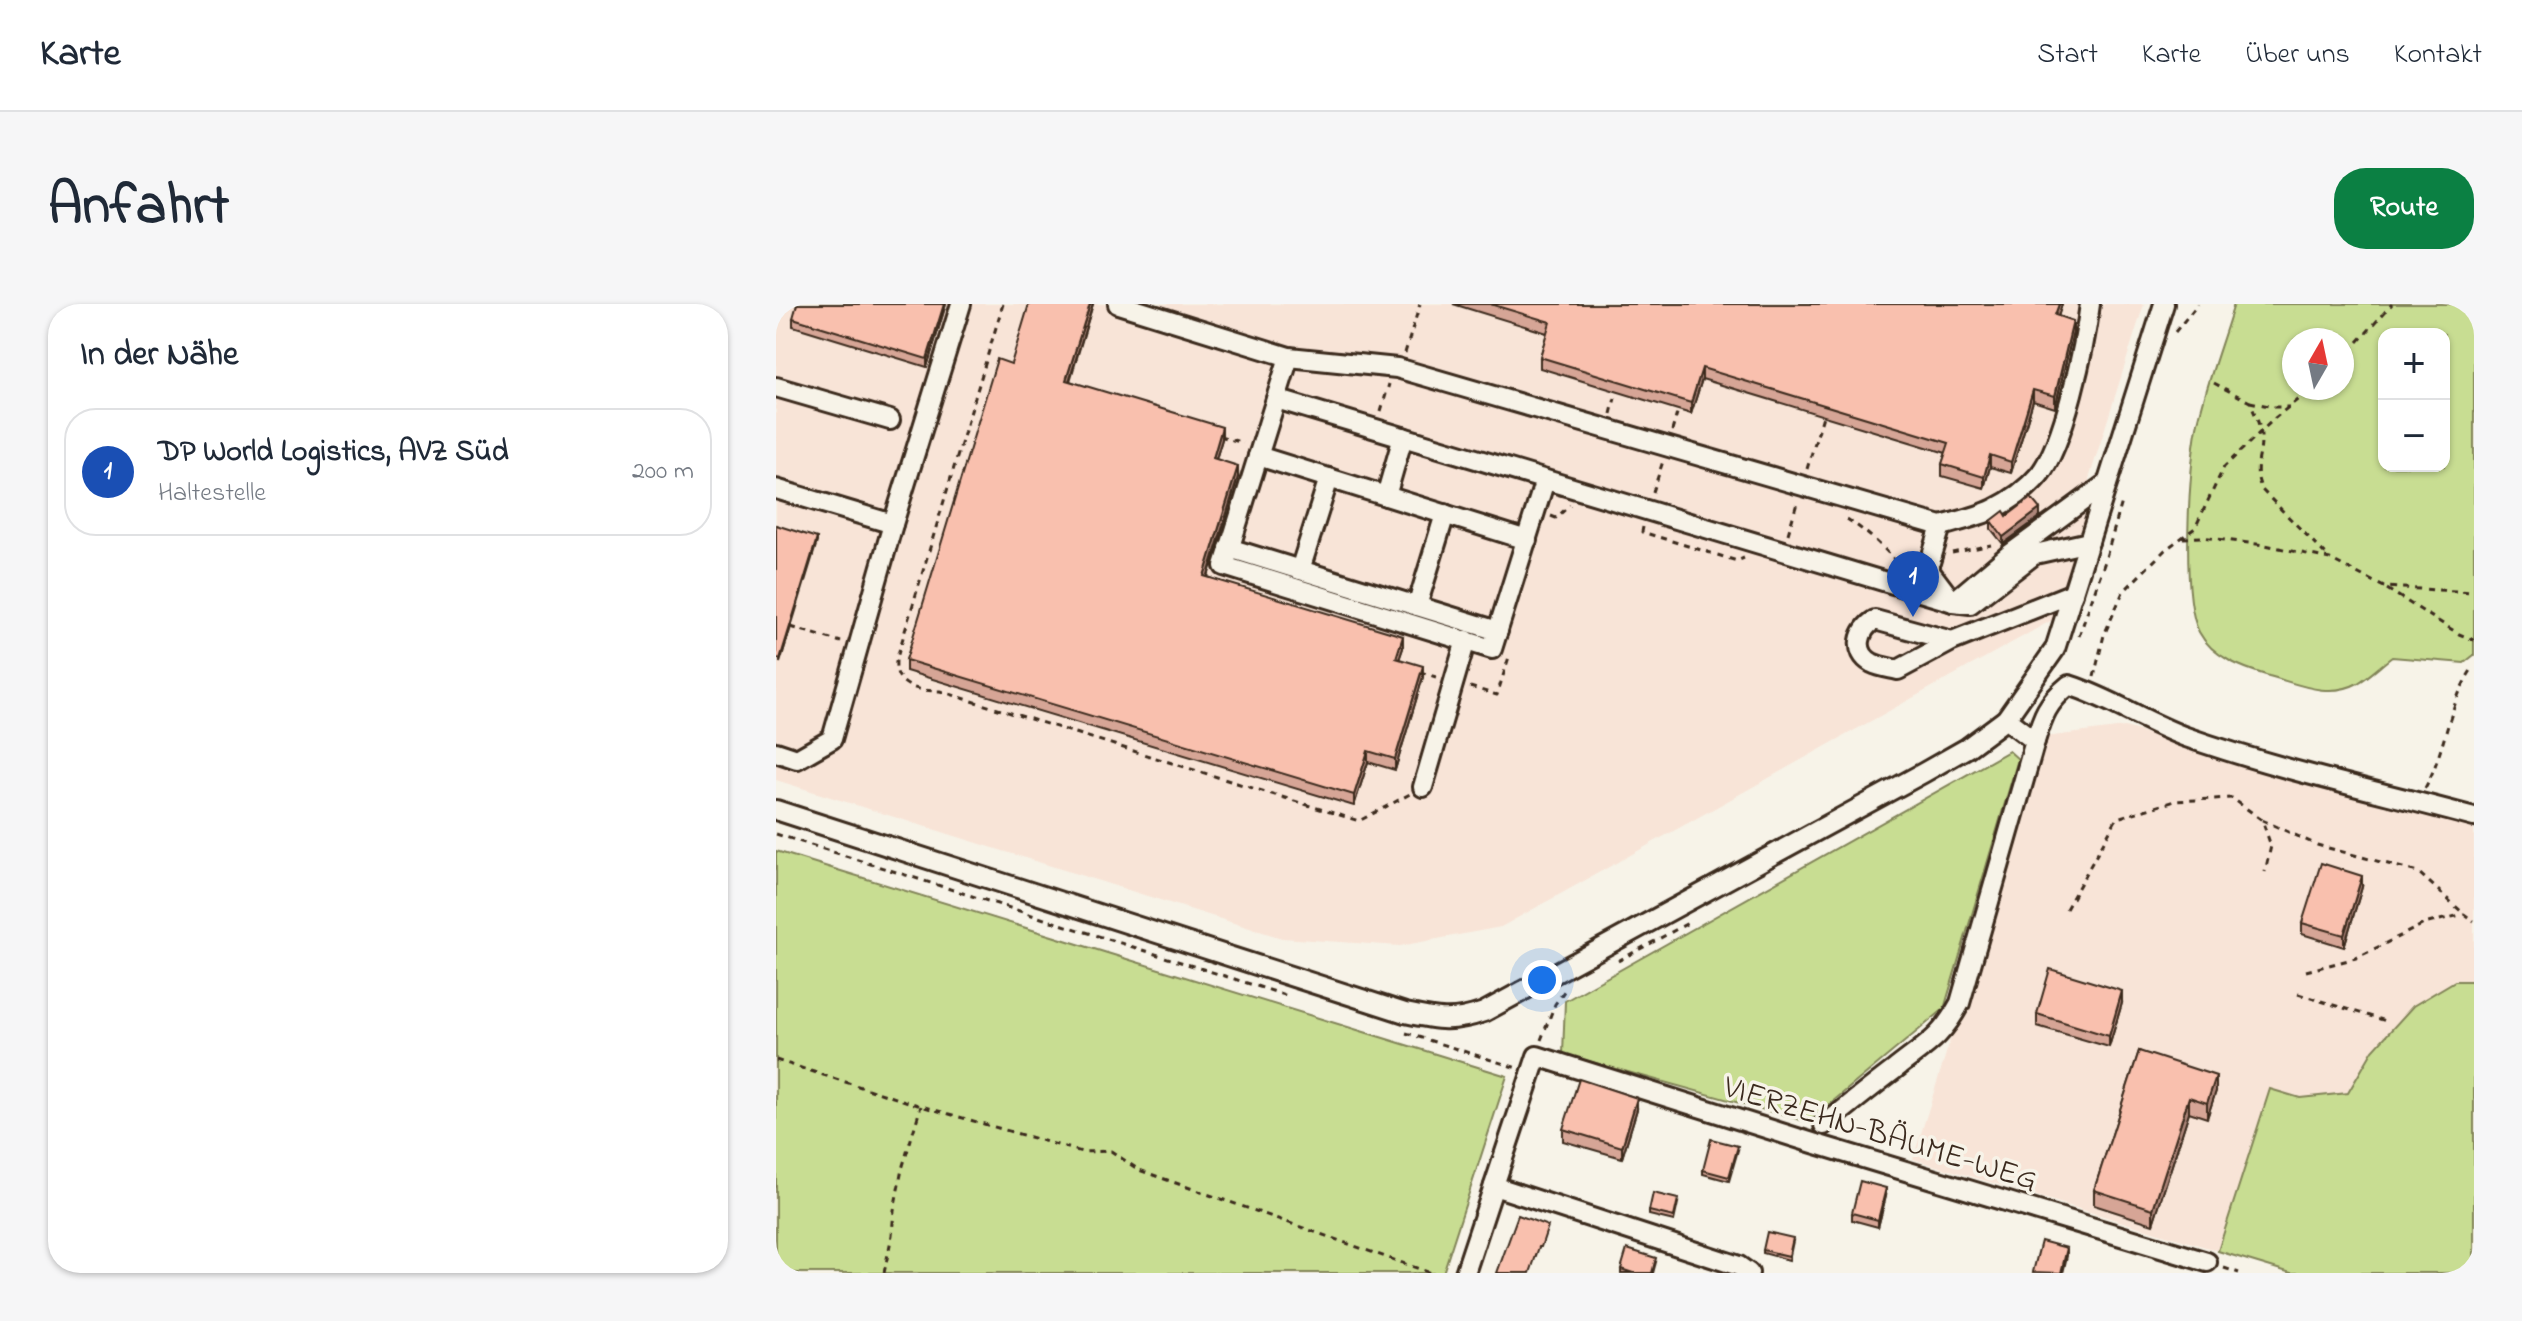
<!DOCTYPE html>
<html lang="de">
<meta charset="utf-8">
<style>
:root{--surface:#fff;--page:#f6f6f7;--text:#1f2937;--muted:#747a83;--line:#e0e1e3;--accent:#0b8043}
body{margin:0;font-family:"Indie Flower",sans-serif;background:var(--page);color:var(--text)}
.controls{position:absolute;right:24px;top:24px;display:grid;overflow:hidden;border-radius:16px;box-shadow:0 2px 6px #0004}
.controls button{width:72px;height:72px;display:grid;place-items:center;padding:0;border:0;border-bottom:2px solid var(--line);background:var(--surface);color:var(--text);font:40px sans-serif}
.compass{position:absolute;left:1506px;top:24px;width:72px;height:72px;border-radius:50%;background:var(--surface);box-shadow:0 2px 6px #0004;rotate:9deg}
.you{position:absolute;left:766px;top:676px;width:28px;height:28px;margin:-20px;border:6px solid #fff;border-radius:50%;background:#1a73e8;box-shadow:0 0 0 12px #1a73e833}
.badge{display:grid;place-items:center;width:52px;height:52px;border-radius:50%;background:var(--accent);color:#fff;font-size:26px;font-weight:700}
.pin{position:absolute;translate:-50% -66px;filter:drop-shadow(0 2px 4px #0008)}
.pin::after{content:'';position:absolute;top:42px;width:28px;height:24px;background:inherit;clip-path:polygon(0 0,100% 0,50% 100%)}
.list{margin:0;padding:0;list-style:none}
h2{display:flex;justify-content:space-between;align-items:center;height:104px;margin:0;padding:0 32px;font-size:34px}
h2 small{font-size:26px;font-weight:400;color:var(--muted)}
.list li{display:grid;grid-template-columns:52px 1fr auto;gap:24px;align-items:center;box-sizing:border-box;height:128px;margin:0 16px 16px;padding:0 16px;border:2px solid var(--line);border-radius:32px}
.list b{display:block;font-size:30px;white-space:nowrap}
.list p{margin:0;font-size:26px;white-space:nowrap;color:var(--muted)}
.list em{font-size:26px;font-style:normal;color:var(--muted)}
.map{position:relative;flex:none;width:1698px;height:969px;overflow:hidden;border-radius:32px}
header{display:flex;align-items:center;gap:48px;box-sizing:border-box;height:112px;padding:0 40px;background:var(--surface);border-bottom:2px solid var(--line)}
header strong{font-size:38px}
nav{display:flex;gap:44px;margin-inline-start:auto;font-size:28px}
.intro{display:flex;align-items:center;justify-content:space-between;box-sizing:border-box;height:192px;padding:0 48px}
h1{margin:0;font-size:56px}
.button{padding:20px 36px;border-radius:32px;background:var(--accent);color:#fff;font-size:28px;font-weight:700}
main{display:flex;gap:48px;padding:0 48px}
aside{flex:1;background:var(--surface);border-radius:32px;box-shadow:0 2px 6px #0004}
.map>svg:first-child{display:block}
.built{fill:#f8e4d7}
.green{fill:#c8dd92;stroke:#828458;stroke-width:2;fill-rule:evenodd}
.lines{fill:none;stroke-linecap:round;stroke-linejoin:round}
.minor-casing{stroke:#3b2a1e;stroke-width:24}
.path{stroke:#3b2a1e;stroke-width:3;stroke-dasharray:6 6;stroke-linecap:butt}
.minor{stroke:#f7f3e8;stroke-width:18}
.wall{fill:#d6a596;stroke:#3b2a1e;stroke-width:2}
.shaded-wall{fill:#ae867a;stroke:#3b2a1e;stroke-width:2}
.building{fill:#f9c0ae;stroke:#3b2a1e;stroke-width:2}
.labels{text-anchor:middle;stroke-width:7;stroke-linejoin:round;paint-order:stroke}
.street-label{font-size:32px;fill:#3b2a1e;stroke:#f7f3e8}
</style>
<header>
<strong>Karte</strong>
<nav><a>Start</a><a>Karte</a><a>Über uns</a><a>Kontakt</a></nav>
</header>
<div class="intro"><h1>Anfahrt</h1><a class="button">Route</a></div>
<main>
<aside>
<h2>In der Nähe<small></small></h2>
<ul class="list">
<li><span class="badge" style="background:#1a4fb4">1</span><div><b>DP World Logistics, AVZ Süd</b><p>Haltestelle</p></div><em>200 m</em></li>
</ul>
</aside>
<div class="map">
<svg width="1698" height="969" viewBox="0 0 1698 969">
<rect width="100%" height="100%" fill="#f7f3e8"/>
<filter id="ink" filterUnits="userSpaceOnUse"><feTurbulence type="fractalNoise" baseFrequency=".0125" numOctaves="2"/><feDisplacementMap in="SourceGraphic" scale="16" xChannelSelector="R" yChannelSelector="G"/><feConvolveMatrix kernelMatrix="1 2 1 2 8 2 1 2 1" color-interpolation-filters="sRGB"/></filter>
<g filter="url(#ink)">
<g class="built">
<polygon points="0,0 1368,0 1313,175 1315,194 1280,314 725,623 624,642 506,634 0,476"/>
<polygon points="1349,423 1698,523 1698,737 1597,746 1571,789 1526,794 1494,785 1443,947 1137,855 1269,433"/>
</g>
<g class="green">
<path d="M1458,0H1698V351L1688,359L1616,353C1605,361 1594,372 1582,379C1553,395 1522,380 1493,372C1467,364 1437,354 1423,328C1405,293 1413,163 1421,123C1430,81 1446,40 1458,0ZM1668,30V162H1608V30ZM1566,36V84H1518V36Z"/>
<polygon points="1233,447 1242,455 1168,705 1032,818 787,750 789,697"/>
<polygon points="0,547 731,772 667,969 0,969"/>
<polygon points="1679,677 1698,677 1698,969 1515,969 1442,947 1494,785 1524,794 1572,789 1597,746 1637,702"/>
</g>
<g class="lines">
<g class="minor-casing">
<g id="minor">
<path d="M342,0L513,53L621,64L1165,222C1182,217 1202,213 1218,205C1234,197 1251,185 1263,171C1288,141 1309,41 1314,0"/>
<polyline points="513,53 448,262 716,345 769,176"/>
<polyline points="0,83 114,116"/>
<polyline points="500,95 1177,298 1194,300 1259,250 1313,238"/>
<polyline points="482,152 751,236"/>
<polyline points="0,185 117,220 185,0"/>
<polyline points="610,192 627,133"/>
<polyline points="1165,222 1152,265 1177,298"/>
<polyline points="453,244 722,327"/>
<polyline points="524,266 553,174"/>
<polyline points="1177,298 1234,250 1331,179"/>
<polyline points="641,302 669,210"/>
<path d="M1176,337L1122,366C1114,364 1104,363 1096,359C1076,348 1083,325 1099,316L1176,337L1297,289"/>
<path d="M1259,437C1267,411 1271,399 1293,381C1334,394 1369,418 1410,433C1504,466 1602,487 1698,513"/>
<polyline points="0,448 21,455 56,435 117,220"/>
<polyline points="647,483 690,336"/>
<path d="M0,506L629,709C662,716 676,719 708,708L1147,469L1191,444L1230,415L1279,345L1388,0"/>
<path d="M1048,821C1071,803 1094,784 1118,766C1149,741 1164,736 1184,699L1259,437L1230,415"/>
<polyline points="718,882 963,962 973,969"/>
<polyline points="689,969 761,752 1037,839 1431,958"/>
</g>
</g>
<g class="path">
<path d="M227,0L120,357C118,383 142,387 164,387L583,517L634,490"/>
<polyline points="1399,28 1422,0"/>
<polyline points="629,49 644,0"/>
<polyline points="1566,56 1616,0"/>
<path d="M1438,79L1474,98C1478,109 1486,123 1485,136C1485,157 1476,164 1486,186L1554,255"/>
<polyline points="1474,98 1497,103 1513,103"/>
<polyline points="605,107 613,80"/>
<polyline points="835,110 839,94"/>
<polyline points="896,127 902,106"/>
<polyline points="444,132 467,139"/>
<polyline points="1031,165 1047,112"/>
<polyline points="877,188 887,157"/>
<polyline points="775,212 780,214 794,201"/>
<path d="M1071,215C1091,228 1107,242 1122,260L1137,257"/>
<polyline points="867,223 866,228 961,257 968,254"/>
<polyline points="1012,230 1021,199"/>
<polyline points="1407,234 1426,233 1489,241 1554,255 1608,283 1698,288"/>
<polyline points="1176,249 1215,241"/>
<polyline points="1611,285 1683,330 1698,336"/>
<polyline points="15,323 65,338"/>
<polyline points="1303,332 1328,260 1346,198"/>
<polyline points="644,368 660,373"/>
<polyline points="1318,373 1328,331 1347,288 1389,246 1419,224 1448,163 1499,114 1536,84"/>
<polyline points="694,383 721,391 733,353"/>
<path d="M1649,484C1670,446 1672,399 1698,362"/>
<polyline points="1486,516 1541,541 1642,568 1688,610"/>
<polyline points="0,530 512,692"/>
<polyline points="1290,605 1341,514 1399,497 1456,494 1486,516 1495,542 1489,568"/>
<polyline points="842,657 912,619"/>
<polyline points="1530,667 1580,654 1648,620 1688,610 1698,617"/>
<polyline points="1522,690 1610,717"/>
<polyline points="630,729 741,764"/>
<polyline points="765,736 779,700 789,686"/>
<polyline points="0,756 145,802 306,848 335,847 363,866 655,969"/>
<polyline points="1448,964 1463,969"/>
<polyline points="108,969 116,931 118,906 126,865 145,802"/>
</g>
<use href="#minor" class="minor"/>
</g>
<g class="wall">
<polygon points="170,0 151,63 17,22 17,14"/>
<polygon points="317,0 294,77 446,135 440,155 462,173 432,273 627,344 623,355 647,373 619,466 592,458 578,502 130,367 130,356 235,60"/>
<polygon points="677,0 1286,0 1282,12 1297,28 1279,104 1257,97 1235,169 1214,163 1208,184 1166,172 1166,160 1170,149 926,75 915,110 764,64 764,53 771,29"/>
<polygon points="1231,212 1264,213 1227,240 1215,225 1215,217"/>
<polygon points="1586,583 1568,643 1526,630 1526,619"/>
<polygon points="1346,699 1333,743 1261,722 1261,710"/>
<polygon points="1363,747 1440,787 1431,814 1413,808 1377,920 1318,901 1318,886"/>
<polygon points="861,805 846,854 787,837 787,825"/>
<polygon points="962,846 953,877 927,870 927,866"/>
<polygon points="1110,892 1102,923 1076,916 1076,909"/>
<polygon points="902,899 898,917 873,911 873,907"/>
<polygon points="1017,937 1013,956 987,949 987,946"/>
<polygon points="880,958 877,969 845,969 845,965"/>
</g>
<g class="shaded-wall">
<polygon points="168,0 170,0 151,63 151,55"/>
<polygon points="314,0 317,0 290,87 290,76"/>
<polygon points="1283,0 1286,0 1279,23 1279,11"/>
<polygon points="1297,17 1297,28 1279,104 1279,92"/>
<polygon points="926,64 926,75 915,110 915,99"/>
<polygon points="1257,86 1257,97 1235,169 1235,158"/>
<polygon points="446,123 446,135 437,165 437,154"/>
<polygon points="1214,151 1214,163 1208,184 1208,173"/>
<polygon points="462,162 462,173 428,284 428,272"/>
<polygon points="1264,205 1264,213 1227,240 1227,233"/>
<polygon points="41,234 41,238 4,359 4,355"/>
<polygon points="627,332 627,344 620,365 620,354"/>
<polygon points="647,362 647,373 619,466 619,455"/>
<polygon points="592,447 592,458 578,502 578,491"/>
<polygon points="1586,572 1586,583 1568,643 1568,631"/>
<polygon points="1346,687 1346,699 1333,743 1333,732"/>
<polygon points="1440,772 1440,787 1431,814 1431,799"/>
<polygon points="1413,793 1413,808 1377,920 1377,905"/>
<polygon points="861,794 861,805 846,854 846,843"/>
<polygon points="1110,884 1110,892 1102,923 1102,916"/>
<polygon points="1291,944 1291,952 1287,969 1285,969"/>
</g>
<g class="building">
<polygon points="21,0 168,0 151,55 17,14"/>
<polygon points="253,0 314,0 290,76 446,123 437,154 462,162 428,272 627,332 620,354 647,362 619,455 592,447 578,491 130,356 221,55 235,60"/>
<polygon points="714,0 1283,0 1279,11 1297,17 1279,92 1257,86 1235,158 1214,151 1208,173 1166,160 1173,139 926,64 915,99 764,53 774,18"/>
<polygon points="1255,194 1264,205 1227,233 1215,217 1228,207 1231,212"/>
<polygon points="0,221 41,234 4,355 0,354"/>
<polygon points="1545,559 1586,572 1568,631 1526,619"/>
<polygon points="1274,665 1346,687 1333,732 1261,710"/>
<polygon points="1363,747 1440,772 1431,799 1413,793 1377,905 1318,886"/>
<polygon points="803,775 861,794 846,843 787,825"/>
<polygon points="935,835 962,842 953,873 927,866"/>
<polygon points="1084,877 1110,884 1102,916 1076,909"/>
<polygon points="877,889 902,895 898,913 873,907"/>
<polygon points="742,911 772,922 765,943 763,943 754,969 721,969"/>
<polygon points="991,928 1017,934 1013,952 987,946"/>
<polygon points="1265,937 1291,944 1285,969 1257,968"/>
<polygon points="851,945 880,954 876,969 857,969 845,965"/>
</g>
</g>
<g class="labels">
<g class="street-label">
<text transform="translate(1105 828) rotate(17)" y="11">VIERZEHN-BÄUME-WEG</text>
</g>
</g>
</svg>
<div class="controls">
<button>+</button>
<button>−</button>
</div>
<svg class="compass" viewBox="-18 -18 36 36"><path d="M0-13l5 13h-10z" fill="#e53935"/><path d="M0 13l5-13h-10z" fill="#747a83"/></svg>
<div class="you"></div>
<div class="pin badge" style="left:1137px;top:313px;background:#1a4fb4">1</div>
</div>
</main>
